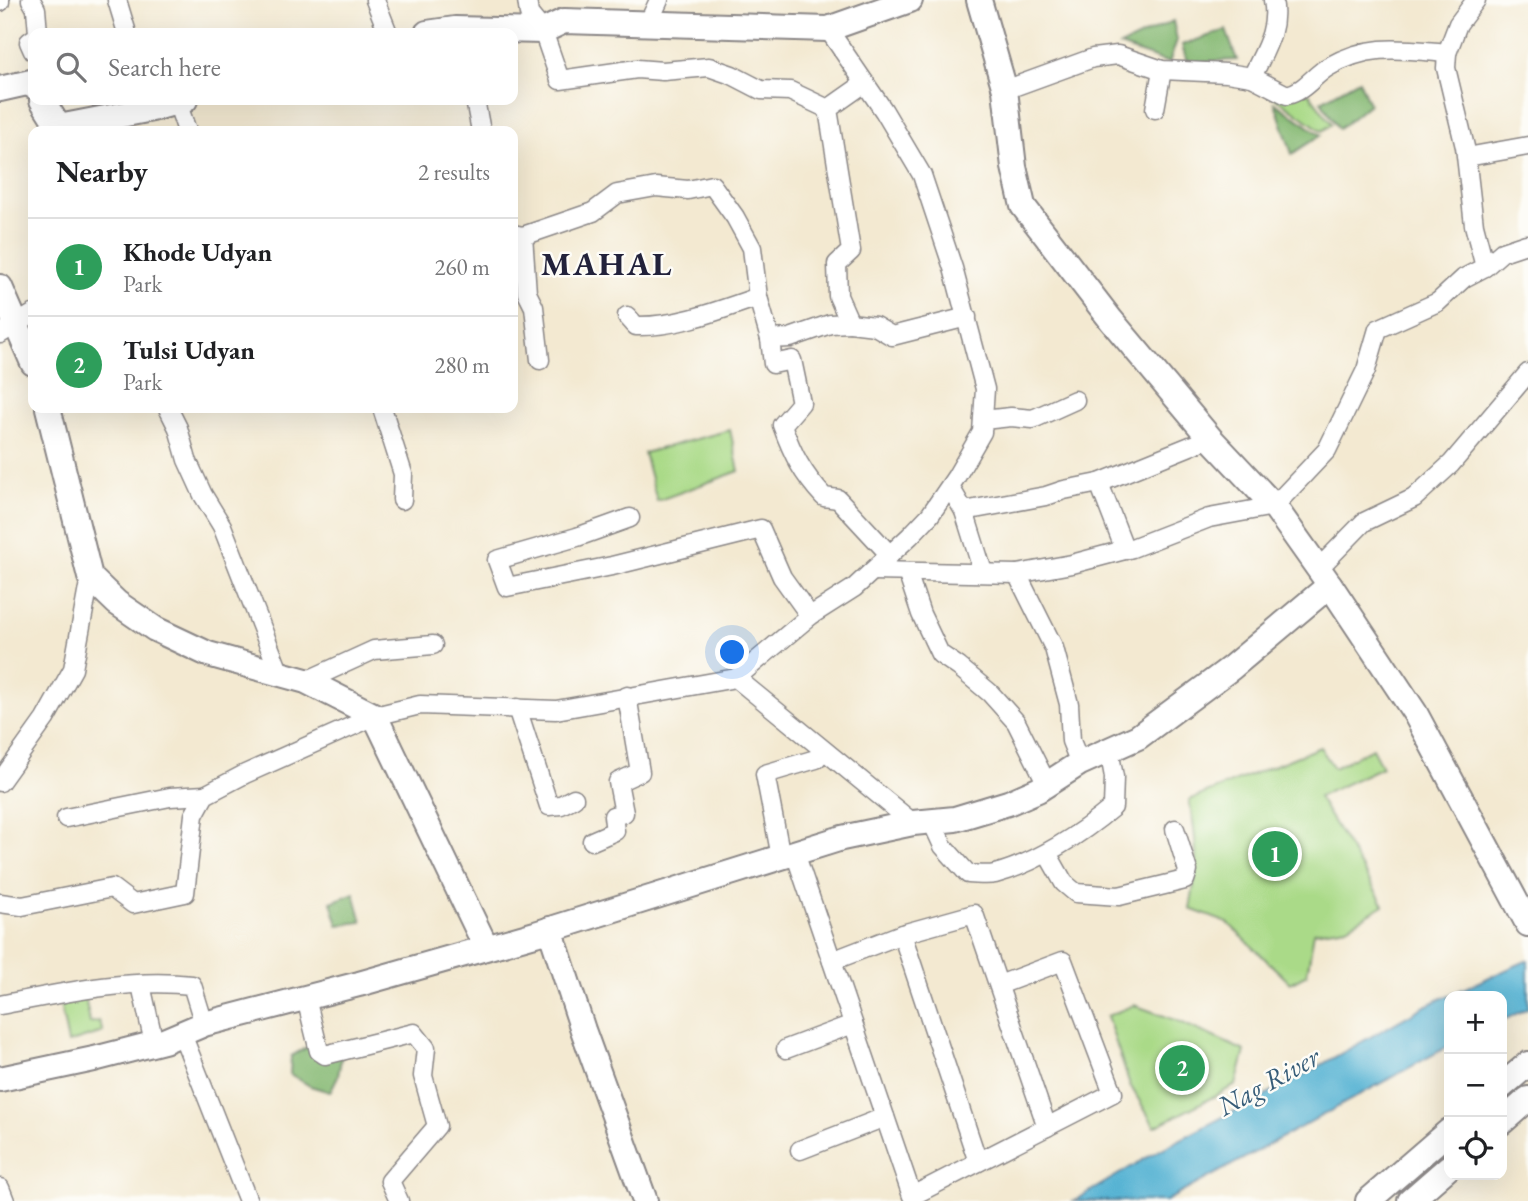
<!DOCTYPE html>
<meta charset="utf-8">
<style>
:root{--surface:#fff;--page:#f6f6f6;--text:#202124;--muted:#757577;--line:#e0e0e0;--accent:#7c3aed}
body{margin:0;font-family:"EB Garamond",serif;background:var(--page);color:var(--text)}
.controls{position:absolute;right:21px;bottom:21px;display:grid;overflow:hidden;border-radius:14px;box-shadow:0 7px 28px #0002}
.controls button{width:63px;height:63px;display:grid;place-items:center;padding:0;border:0;border-bottom:2px solid var(--line);background:var(--surface);color:var(--text);font:35px sans-serif}
.you{position:absolute;left:733px;top:653px;width:24px;height:24px;margin:-18px;border:5px solid #fff;border-radius:50%;background:#1a73e8;box-shadow:0 0 0 10px #1a73e833}
.badge{display:grid;place-items:center;width:46px;height:46px;border-radius:50%;background:var(--accent);color:#fff;font-size:23px;font-weight:700}
.pin{position:absolute;translate:-50% -50%;border:4px solid #fff;box-shadow:0 2px 7px #0006}
.list{margin:0;padding:0;list-style:none}
h2{display:flex;justify-content:space-between;align-items:center;height:91px;margin:0;padding:0 28px;font-size:30px}
h2 small{font-size:23px;font-weight:400;color:var(--muted)}
.list li{display:grid;grid-template-columns:46px 1fr auto;gap:21px;align-items:center;box-sizing:border-box;height:98px;padding:0 28px;border-top:2px solid var(--line)}
.list b{display:block;font-size:26px;white-space:nowrap}
.list p{margin:0;font-size:23px;white-space:nowrap;color:var(--muted)}
.list em{font-size:23px;font-style:normal;color:var(--muted)}
.icon{flex:none;width:38px;height:38px;fill:none;stroke:currentColor;stroke-width:2;stroke-linecap:round;stroke-linejoin:round}
.map{position:relative;flex:none;width:1528px;height:1201px;overflow:hidden}
.search{position:absolute;background:var(--surface);box-shadow:0 7px 28px #0002;left:28px;top:28px;width:490px;height:77px;display:flex;align-items:center;gap:18px;box-sizing:border-box;padding:0 24px;border-radius:14px;color:var(--muted);font-size:26px}
.panel{position:absolute;background:var(--surface);box-shadow:0 7px 28px #0002;left:28px;top:126px;width:490px;height:287px;border-radius:14px}
.map>svg:first-child{display:block}
.green{fill:#aada88;stroke:#667e62;stroke-width:2}
.forest{fill:#87ba74;stroke:#546e58;stroke-width:2}
.water{fill:#55b2d3;stroke:#3c6a87;stroke-width:2}
.lines{fill:none;stroke-linecap:round;stroke-linejoin:round}
.street-casing{stroke:#8a8686;stroke-width:21}
.secondary-casing{stroke:#8a8686;stroke-width:28}
.street{stroke:#fff;stroke-width:18}
.secondary{stroke:#fff;stroke-width:24}
.labels{text-anchor:middle;stroke-width:5;stroke-linejoin:round;paint-order:stroke}
.water-label{font-size:28px;font-style:italic;fill:#365c78;stroke:#fdfcf7}
.district-label{font-size:33px;font-weight:bold;letter-spacing:2px;fill:#22223b;stroke:#fdfcf7}
</style>
<div class="map">
<svg width="1528" height="1201" viewBox="0 0 1528 1201">
<rect width="100%" height="100%" fill="#fdfcf7"/>
<filter id="ink" filterUnits="userSpaceOnUse"><feTurbulence type="fractalNoise" baseFrequency=".0143" numOctaves="2"/><feDisplacementMap in="SourceGraphic" scale="14" xChannelSelector="R" yChannelSelector="G"/><feConvolveMatrix kernelMatrix="1 2 1 2 8 2 1 2 1" color-interpolation-filters="sRGB"/></filter>
<filter id="wash" filterUnits="userSpaceOnUse"><feTurbulence type="fractalNoise" baseFrequency=".00686" numOctaves="4" result="noise"/><feDisplacementMap in="SourceGraphic" scale="28" xChannelSelector="R" yChannelSelector="G"/><feGaussianBlur stdDeviation="1.57" result="paint"/><feColorMatrix in="noise" values="0 0 0 0 0 0 0 0 0 0 0 0 0 0 0 0 0 1.4 0 .05"/><feComposite in="paint" operator="in"/></filter>
<g filter="url(#wash)">
<rect width="100%" height="100%" fill="#f3e9d1"/>
<g class="green">
<polygon points="1265,90 1308,92 1332,124 1322,131"/>
<polygon points="730,430 739,471 657,501 644,453"/>
<path d="M1320,747L1334,768L1372,748L1382,767L1318,797L1384,905L1347,927L1314,932L1307,974L1290,983L1228,923L1190,909C1198,867 1198,842 1189,800Z"/>
<polygon points="85,997 90,1023 99,1021 103,1032 68,1043 60,1003"/>
<polygon points="1134,1005 1178,1021 1245,1051 1236,1085 1155,1127 1130,1085 1107,1016"/>
</g>
<g class="forest">
<polygon points="1173,21 1177,40 1169,63 1120,46"/>
<polygon points="1226,30 1237,60 1187,62 1182,45"/>
<polygon points="1359,80 1369,104 1339,129 1321,101"/>
<polygon points="1275,103 1321,135 1292,154"/>
<polygon points="354,893 362,922 338,925 331,902"/>
<polygon points="311,1045 342,1054 338,1076 330,1092 310,1086 290,1074 291,1056"/>
</g>
<polygon class="water" points="1528,960 1528,1008 1502,1021 1502,996 1449,996 1449,1046 1166,1201 1074,1201 1156,1152 1303,1075 1427,1005"/>
</g>
<g filter="url(#ink)">
<g class="lines">
<g class="street-casing">
<g id="street">
<polyline points="31,0 36,9 38,33"/>
<polyline points="117,0 127,33"/>
<polyline points="375,0 388,33"/>
<polyline points="527,0 529,14 543,31 560,80 637,69 663,71 709,67 732,75 761,90 790,91 828,109"/>
<polyline points="0,2 0,0"/>
<polyline points="648,24 659,0"/>
<polyline points="33,39 29,42 33,51"/>
<path d="M1252,77C1264,51 1279,30 1273,0"/>
<polyline points="865,83 828,109 851,251 837,264 838,296 850,323 875,326 892,336 967,317"/>
<path d="M1005,90L1093,58L1118,55L1162,70L1227,73L1252,77L1287,95C1305,91 1313,76 1328,67C1369,43 1401,49 1447,53"/>
<polyline points="475,100 481,131"/>
<polyline points="177,102 187,131"/>
<polyline points="1155,109 1162,70"/>
<polyline points="1467,157 1528,146"/>
<path d="M513,234L523,236L593,212L617,194L656,187L688,190L712,185L735,217L752,248L758,297L770,339L773,364L792,360L801,403L782,425C793,455 802,473 824,497L838,499L890,555"/>
<polyline points="523,236 527,293 534,307 540,360"/>
<polyline points="1485,267 1502,252 1526,244 1528,245"/>
<path d="M627,316L636,326C677,327 720,310 758,297"/>
<polyline points="0,334 33,314"/>
<polyline points="770,339 790,338 830,324 850,323"/>
<polyline points="168,408 178,428 187,460 203,495 222,526 280,674"/>
<polyline points="382,408 403,474 402,500"/>
<polyline points="983,420 1011,417 1033,419 1075,400"/>
<polyline points="1099,483 1125,550"/>
<polyline points="950,487 964,511 983,572"/>
<polyline points="964,511 1046,496 1064,490 1099,483 1210,438"/>
<polyline points="630,518 577,537 497,560 507,587 612,566 761,529 782,577 810,616"/>
<polyline points="1318,569 1364,522 1414,498 1451,464 1528,373"/>
<polyline points="873,571 1017,574 1072,564 1132,548 1209,518 1274,506 1327,450 1366,370 1378,329 1438,302 1464,278 1485,267 1474,225 1465,147 1446,68 1447,53 1458,24 1476,0"/>
<polyline points="907,572 921,614 940,654 959,667 990,693 1016,722 1047,784"/>
<polyline points="1017,574 1054,648 1069,704 1071,741 1080,763"/>
<polyline points="736,678 913,823"/>
<polyline points="306,681 374,650 433,645"/>
<polyline points="517,708 549,806 561,805 574,798"/>
<polyline points="0,782 45,719 73,669 90,577"/>
<polyline points="66,818 170,797 205,795"/>
<path d="M932,822L943,846L968,874C976,874 987,876 995,874C1036,863 1081,834 1113,807L1114,777L1109,750"/>
<polyline points="592,841 615,831 613,816 624,813 618,782 640,772 627,696"/>
<polyline points="795,853 912,1196 1113,1093 1063,961 999,985"/>
<polyline points="1047,853 1064,883 1076,893 1119,896 1185,880 1188,871 1175,829"/>
<polyline points="781,857 765,774 816,759 823,751"/>
<polyline points="0,903 22,906 112,888 133,904 185,893 194,815 205,795 245,774 375,716 420,705 556,710 736,678 810,616 854,588 910,536 930,515 956,477 982,432 985,389 953,268 922,175 884,111 828,29"/>
<polyline points="902,934 978,1162"/>
<polyline points="832,961 902,934 974,914 1047,1127"/>
<polyline points="141,985 154,1043"/>
<polyline points="306,998 319,1051 325,1055 414,1033 426,1048 423,1076 437,1126 390,1181 399,1201"/>
<path d="M0,1005C62,993 128,978 192,985L204,1024"/>
<polyline points="182,1034 248,1201"/>
<polyline points="786,1049 853,1024"/>
<polyline points="800,1150 885,1117"/>
<polyline points="0,1188 5,1201"/>
</g>
</g>
<g class="secondary-casing">
<g id="secondary">
<polyline points="979,0 1005,90 1014,167 1023,206 1111,320 1210,438 1274,506 1330,585 1415,713 1528,924"/>
<polyline points="427,33 455,29 543,31 564,21 828,29 910,0"/>
<polyline points="0,89 31,82 33,86"/>
<polyline points="42,100 59,127 152,109 185,100"/>
<polyline points="0,287 33,363"/>
<polyline points="48,408 90,577 117,603 155,629 208,654 306,681 375,716 486,947"/>
<polyline points="550,929 583,1030 645,1201"/>
<polyline points="0,1079 94,1059 164,1041 204,1024 359,984 535,934 842,838 913,823 955,819 1008,803 1038,790 1080,763 1138,737 1231,668 1330,585"/>
<polyline points="1502,1086 1528,1064"/>
<polyline points="1502,1122 1528,1099"/>
<polyline points="1368,1201 1449,1131"/>
<polyline points="1410,1201 1449,1167"/>
</g>
</g>
<use href="#street" class="street"/>
<use href="#secondary" class="secondary"/>
</g>
</g>
<g class="labels">
<g class="water-label">
<text transform="translate(1268 1081) rotate(-29)" y="10">Nag River</text>
</g>
<g class="district-label">
<text x="607" y="275">MAHAL</text>
</g>
</g>
</svg>
<div class="controls">
<button>+</button>
<button>−</button>
<button><svg class="icon" aria-label="locate" viewBox="0 0 24 24"><circle cx="12" cy="12" r="6"/><path d="M12 2v4M12 18v4M2 12h4M18 12h4"/></svg></button>
</div>
<div class="you"></div>
<div class="pin badge" style="left:1275px;top:854px;background:#2e9e5b">1</div>
<div class="pin badge" style="left:1182px;top:1068px;background:#2e9e5b">2</div>
<div class="search"><svg class="icon" aria-label="search" viewBox="0 0 24 24"><circle cx="10" cy="10" r="6"/><path d="M15 15l6 6"/></svg>Search here</div>
<section class="panel">
<h2>Nearby<small>2 results</small></h2>
<ul class="list">
<li><span class="badge" style="background:#2e9e5b">1</span><div><b>Khode Udyan</b><p>Park</p></div><em>260 m</em></li>
<li><span class="badge" style="background:#2e9e5b">2</span><div><b>Tulsi Udyan</b><p>Park</p></div><em>280 m</em></li>
</ul>
</section>
</div>
